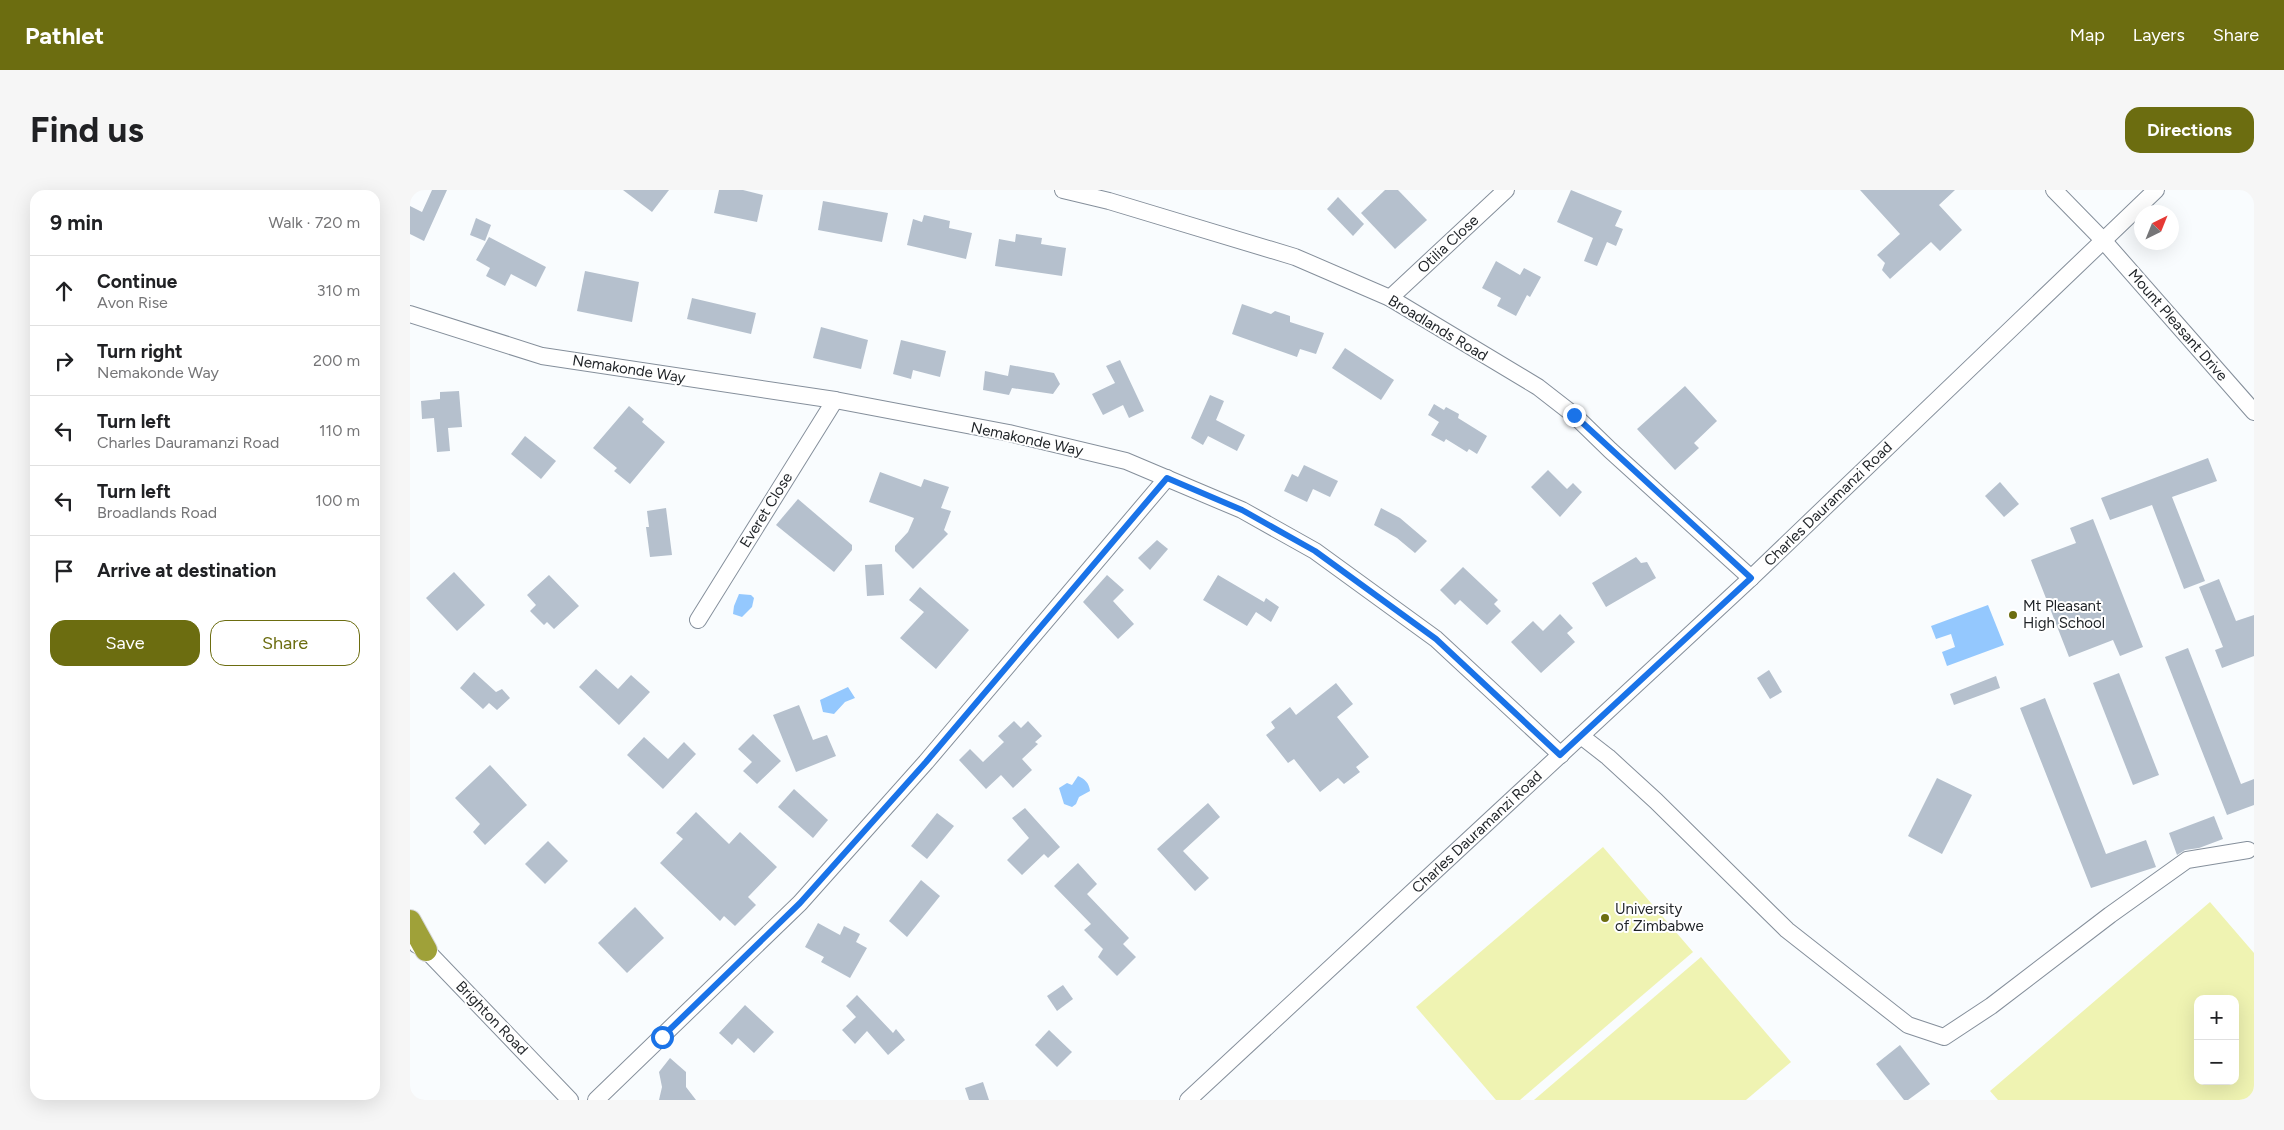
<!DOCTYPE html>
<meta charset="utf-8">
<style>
:root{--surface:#fff;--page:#f6f6f6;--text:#202124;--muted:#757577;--line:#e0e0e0;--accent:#6c6d10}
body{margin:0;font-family:Figtree,sans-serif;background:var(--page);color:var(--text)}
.controls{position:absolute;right:15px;bottom:15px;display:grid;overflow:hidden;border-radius:10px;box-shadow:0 5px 20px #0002}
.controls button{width:45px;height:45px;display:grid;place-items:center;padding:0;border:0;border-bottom:1px solid var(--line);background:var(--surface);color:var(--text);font:25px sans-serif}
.compass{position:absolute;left:1724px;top:15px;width:45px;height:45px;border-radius:50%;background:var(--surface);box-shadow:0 5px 20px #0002;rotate:43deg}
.stop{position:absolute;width:15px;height:15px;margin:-11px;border:4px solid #1a73e8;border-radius:50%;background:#fff}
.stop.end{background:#1a73e8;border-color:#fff;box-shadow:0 1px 5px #0008}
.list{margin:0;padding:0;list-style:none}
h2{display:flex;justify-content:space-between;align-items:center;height:65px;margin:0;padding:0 20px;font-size:21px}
h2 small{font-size:16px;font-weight:400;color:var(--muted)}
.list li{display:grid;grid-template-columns:32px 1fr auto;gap:15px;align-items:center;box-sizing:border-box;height:70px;padding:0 20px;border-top:1px solid var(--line)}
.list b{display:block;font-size:19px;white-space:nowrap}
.list p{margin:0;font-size:16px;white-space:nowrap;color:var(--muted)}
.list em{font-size:16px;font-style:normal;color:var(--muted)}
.actions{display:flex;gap:10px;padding:15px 20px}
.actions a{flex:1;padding:11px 0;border:1px solid var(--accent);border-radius:15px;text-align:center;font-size:18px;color:var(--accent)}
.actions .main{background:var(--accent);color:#fff}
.icon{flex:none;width:28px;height:28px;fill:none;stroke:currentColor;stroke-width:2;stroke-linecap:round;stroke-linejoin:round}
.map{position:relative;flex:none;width:1844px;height:910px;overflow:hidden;border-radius:15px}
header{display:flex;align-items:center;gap:30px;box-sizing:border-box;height:70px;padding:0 25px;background:var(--accent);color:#fff}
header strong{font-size:24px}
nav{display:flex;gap:28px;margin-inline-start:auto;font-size:18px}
.intro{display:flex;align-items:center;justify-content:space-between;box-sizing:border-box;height:120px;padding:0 30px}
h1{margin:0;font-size:35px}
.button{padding:12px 22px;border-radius:15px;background:var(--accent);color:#fff;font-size:18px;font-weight:700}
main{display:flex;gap:30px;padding:0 30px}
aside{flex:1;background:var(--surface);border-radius:15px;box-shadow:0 5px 20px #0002}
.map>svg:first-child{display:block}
.green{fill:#eff3b2;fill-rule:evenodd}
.water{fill:#94c8fe}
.building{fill:#b5c0cd}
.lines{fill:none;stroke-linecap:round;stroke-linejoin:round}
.minor-casing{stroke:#858f9b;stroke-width:18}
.highway-casing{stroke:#d6d7d8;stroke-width:24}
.minor{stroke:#fff;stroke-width:16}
.highway{stroke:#9fa139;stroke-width:22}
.route{stroke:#1a73e8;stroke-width:6}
.poi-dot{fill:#6c6d10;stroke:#fff;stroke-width:2}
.labels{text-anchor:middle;stroke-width:4;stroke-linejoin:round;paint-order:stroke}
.street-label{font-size:15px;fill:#1e2226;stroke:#fff}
.poi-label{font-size:15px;fill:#1e2226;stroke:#fff;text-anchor:start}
</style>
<header>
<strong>Pathlet</strong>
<nav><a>Map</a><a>Layers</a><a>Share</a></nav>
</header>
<div class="intro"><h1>Find us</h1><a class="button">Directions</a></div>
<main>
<aside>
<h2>9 min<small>Walk · 720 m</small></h2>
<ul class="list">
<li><svg class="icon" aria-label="ahead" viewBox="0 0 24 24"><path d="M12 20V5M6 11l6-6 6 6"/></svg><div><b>Continue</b><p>Avon Rise</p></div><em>310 m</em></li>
<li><svg class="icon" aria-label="right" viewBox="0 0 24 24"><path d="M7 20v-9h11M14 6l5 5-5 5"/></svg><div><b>Turn right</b><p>Nemakonde Way</p></div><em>200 m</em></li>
<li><svg class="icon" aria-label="left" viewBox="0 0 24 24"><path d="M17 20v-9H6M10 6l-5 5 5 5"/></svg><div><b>Turn left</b><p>Charles Dauramanzi Road</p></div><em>110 m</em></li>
<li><svg class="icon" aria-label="left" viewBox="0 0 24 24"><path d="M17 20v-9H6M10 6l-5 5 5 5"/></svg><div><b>Turn left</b><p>Broadlands Road</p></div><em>100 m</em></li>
<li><svg class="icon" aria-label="arrive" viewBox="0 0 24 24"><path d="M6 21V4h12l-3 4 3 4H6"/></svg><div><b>Arrive at destination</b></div></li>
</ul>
<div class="actions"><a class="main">Save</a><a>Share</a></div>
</aside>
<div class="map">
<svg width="1844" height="910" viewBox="0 0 1844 910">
<rect width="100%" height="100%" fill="#f9fcfe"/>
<g class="green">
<polygon points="1193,657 1283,762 1110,910 1086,910 1006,817"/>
<path d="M1800,712L1844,763V910H1588L1580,901ZM1788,809H1825V891H1788Z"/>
<polygon points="1291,767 1381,872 1336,910 1124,910"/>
</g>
<g class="water">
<polygon points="329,404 341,405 344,408 342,417 332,427 323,424 324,416"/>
<polygon points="1578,415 1594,455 1537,476 1532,462 1545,457 1541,444 1526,449 1521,436"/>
<polygon points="438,497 445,508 435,512 424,524 413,522 410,510"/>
<path d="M668,586C675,589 679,593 680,601L669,607L666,614L662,617L654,614L649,598L657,593L662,595Z"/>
</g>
<g class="building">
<polygon points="22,0 37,0 14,51 0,44 0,16 12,22"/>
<polygon points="213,0 259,0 242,22"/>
<polygon points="309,0 333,0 353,5 347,32 304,23"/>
<polygon points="975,0 988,0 1017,30 985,59 951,23"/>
<polygon points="1161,0 1212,21 1205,36 1213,39 1206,56 1197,52 1187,76 1174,71 1183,48 1147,32"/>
<polygon points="1450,0 1545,0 1529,15 1552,40 1530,61 1521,52 1480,89 1472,80 1475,73 1467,65 1490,44"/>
<polygon points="928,7 954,34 943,46 917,19"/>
<polygon points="413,11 478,23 472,52 408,40"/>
<polygon points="514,25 540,31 539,38 562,43 556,69 497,55 503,29 512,32"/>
<polygon points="66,28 81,35 75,51 60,45"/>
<polygon points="606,44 632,48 631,54 656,58 652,86 585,76 589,49 605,52"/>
<polygon points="79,47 136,77 126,97 101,84 95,96 76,86 80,78 66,70"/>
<polygon points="1086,71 1110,85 1114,78 1131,87 1120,107 1117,105 1106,126 1087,116 1091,108 1072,98"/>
<polygon points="175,81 229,92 222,132 167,121"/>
<polygon points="282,108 346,123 341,144 277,129"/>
<polygon points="832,114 861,124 865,121 880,126 880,132 914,143 906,164 890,159 887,167 822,144"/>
<polygon points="411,137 458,150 451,179 403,168"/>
<polygon points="491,150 536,161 530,187 503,180 501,189 483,184"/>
<polygon points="935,158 984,190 971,210 922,178"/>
<polygon points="710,170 734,221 719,228 713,215 693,225 682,204 705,193 696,176"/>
<polygon points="600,175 644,183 650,194 643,204 602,198 599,205 573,200 575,181 598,186"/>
<polygon points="1275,196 1307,231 1284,253 1289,258 1265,280 1227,239"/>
<polygon points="49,201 52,237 38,238 40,261 27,262 24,228 12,229 11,211 30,209 30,202"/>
<polygon points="800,205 814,211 806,230 835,245 827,261 798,246 793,255 781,248"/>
<polygon points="1024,214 1034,220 1036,217 1049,224 1048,228 1077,246 1067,264 1059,259 1057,262 1036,249 1034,252 1021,245 1029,232 1018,225"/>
<polygon points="219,216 234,229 232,232 255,252 220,294 204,281 207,278 183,258"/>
<polygon points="115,246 146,271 131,289 101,264"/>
<polygon points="1798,268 1807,291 1762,307 1795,391 1774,399 1742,315 1700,330 1691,308"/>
<polygon points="894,275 928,291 920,307 903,299 897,312 874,301 882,284 888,287"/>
<polygon points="1138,280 1157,299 1163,293 1172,302 1150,327 1121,297"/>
<polygon points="470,282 511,297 514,289 539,297 531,318 541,321 534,340 538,344 503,379 485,361 485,356 498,342 504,328 459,312"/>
<polygon points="1590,292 1609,314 1594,327 1575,306"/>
<polygon points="388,309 442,355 442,360 424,382 366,335"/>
<polygon points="256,318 262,365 240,367 236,337 239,337 237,321"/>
<polygon points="971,318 990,328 1017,351 1005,363 987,348 964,335"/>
<polygon points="1683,329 1733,457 1710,466 1703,450 1659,467 1621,370 1666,353 1660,338"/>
<polygon points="747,350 758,359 740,380 728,368"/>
<polygon points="1226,367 1231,373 1237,372 1246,388 1196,417 1182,393"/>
<polygon points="472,374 474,405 457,406 455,375"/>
<polygon points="1053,377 1088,410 1084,414 1091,421 1077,435 1050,410 1045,415 1030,400"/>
<polygon points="44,382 75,415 47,441 16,408"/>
<polygon points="139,385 169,416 144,439 137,432 134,435 120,421 126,415 117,405"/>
<polygon points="697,385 714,400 703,411 724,434 708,449 673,412"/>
<polygon points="808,385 854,412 856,408 869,417 861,432 846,422 837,436 793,410"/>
<polygon points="1809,389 1826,431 1844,425 1844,466 1812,478 1805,460 1813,457 1789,397"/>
<polygon points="510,397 559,440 526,479 490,448 514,422 499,410"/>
<polygon points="1150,424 1163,438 1157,443 1165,452 1131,483 1101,452 1123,431 1133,441"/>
<polygon points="1778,458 1831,594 1844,589 1844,615 1817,625 1755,467"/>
<polygon points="186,479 208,499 221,485 240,502 209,535 169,497"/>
<polygon points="1359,480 1372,502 1360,509 1347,488"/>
<polygon points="64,482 86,502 92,499 100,508 87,520 79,513 73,519 50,498"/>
<polygon points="1709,483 1749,585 1723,595 1683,493"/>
<polygon points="1586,486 1590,498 1544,515 1540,504"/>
<polygon points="926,493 943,514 927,527 959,567 946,577 950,582 934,594 928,588 910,602 884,569 878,573 856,545 865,538 861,532 880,517 886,525"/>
<polygon points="1635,508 1696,664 1736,650 1746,677 1681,698 1610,518"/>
<polygon points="389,515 403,550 417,545 426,566 386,582 363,525"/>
<polygon points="604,531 611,538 618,531 632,546 625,552 628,554 612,569 622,580 603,598 591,585 576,599 549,570 560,559 573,572 594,552 588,546"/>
<polygon points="343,544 371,571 347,594 333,581 342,572 328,559"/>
<polygon points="234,547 258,569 274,552 286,564 253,599 217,565"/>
<polygon points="80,575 117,615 75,655 63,642 70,634 45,608"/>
<polygon points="1527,588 1562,605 1532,664 1498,646"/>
<polygon points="384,599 418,630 403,648 368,617"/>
<polygon points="798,613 810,627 773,661 799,688 785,701 747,659"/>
<polygon points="615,618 650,657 638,668 634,664 612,685 597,670 619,648 602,628"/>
<polygon points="286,622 319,654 330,642 367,677 338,707 346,715 325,736 314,726 310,731 250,673 273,649 266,643"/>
<polygon points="527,623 544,636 517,669 501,656"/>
<polygon points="1804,626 1813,649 1789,658 1775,660 1767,665 1759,643"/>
<polygon points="138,651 158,671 135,694 115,674"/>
<polygon points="668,673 687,694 677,704 719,748 713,754 726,767 707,786 688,767 693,759 674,740 681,734 644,696"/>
<polygon points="511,690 530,706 497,747 479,731"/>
<polygon points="225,717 254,748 217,783 188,753"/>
<polygon points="408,733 430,745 434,736 450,744 446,752 457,758 440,788 411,772 414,767 395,757"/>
<polygon points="653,795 663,809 647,821 637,806"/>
<polygon points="447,805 483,843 486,839 495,850 478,865 457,841 445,854 432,840 446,827 436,816"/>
<polygon points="335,815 364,842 344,863 328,848 322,855 309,843"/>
<polygon points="639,840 662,862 647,877 625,855"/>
<polygon points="1490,855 1520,894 1498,910 1494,910 1466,874"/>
<polygon points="260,868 276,882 276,897 286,910 249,910 252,897 249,882"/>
<polygon points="573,892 579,910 559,910 555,898"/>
</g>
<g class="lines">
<g class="minor-casing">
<g id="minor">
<polyline points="653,0 699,11 885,67 980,108 1128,197 1164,225 1200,260 1341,388"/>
<polyline points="1644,0 1692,49 1844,222"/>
<polyline points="980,108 1096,0"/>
<polyline points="0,124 132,166 425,210 599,243 716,271 832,320 905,361 1026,449 1151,565"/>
<polyline points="288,430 425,210"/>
<polyline points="1171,546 1198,567 1246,611 1377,740 1498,835 1534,847 1581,816 1700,725 1777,670 1838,660"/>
<polyline points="7,755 16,760 160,910"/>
<polyline points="186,910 390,713 516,572 757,288"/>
<polyline points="778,910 1341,388 1746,0"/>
</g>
</g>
<g class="highway-casing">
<polyline id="highway" points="0,731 16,760"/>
</g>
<use href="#minor" class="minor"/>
<use href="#highway" class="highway"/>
</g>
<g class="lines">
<polyline class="route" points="252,847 390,713 516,572 757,288 832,320 905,361 1026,449 1150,565 1341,388 1164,225"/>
</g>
<g class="poi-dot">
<circle cx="1603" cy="425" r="5"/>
<circle cx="1195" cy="728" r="5"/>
</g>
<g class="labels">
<g class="street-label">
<text transform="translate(1038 54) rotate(-43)" y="5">Otilia Close</text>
<text transform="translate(1768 135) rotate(49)" y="5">Mount Pleasant Drive</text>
<text transform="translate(1028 138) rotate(31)" y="5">Broadlands Road</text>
<text transform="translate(219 179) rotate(9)" y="5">Nemakonde Way</text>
<text transform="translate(617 249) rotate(12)" y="5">Nemakonde Way</text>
<text transform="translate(1418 314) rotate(-44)" y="5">Charles Dauramanzi Road</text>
<text transform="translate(356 320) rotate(-58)" y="5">Everet Close</text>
<text transform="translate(1067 642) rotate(-43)" y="5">Charles Dauramanzi Road</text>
<text transform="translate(82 828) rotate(46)" y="5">Brighton Road</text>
</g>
<g class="poi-label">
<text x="1613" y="421">Mt Pleasant<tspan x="1613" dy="17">High School</tspan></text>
<text x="1205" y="724">University<tspan x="1205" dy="17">of Zimbabwe</tspan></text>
</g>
</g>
</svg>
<div class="controls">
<button>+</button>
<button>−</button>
</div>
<svg class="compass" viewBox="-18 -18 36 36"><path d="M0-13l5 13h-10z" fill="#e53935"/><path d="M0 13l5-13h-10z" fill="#757577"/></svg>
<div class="stop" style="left:252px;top:847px"></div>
<div class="stop end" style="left:1164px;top:225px"></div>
</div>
</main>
